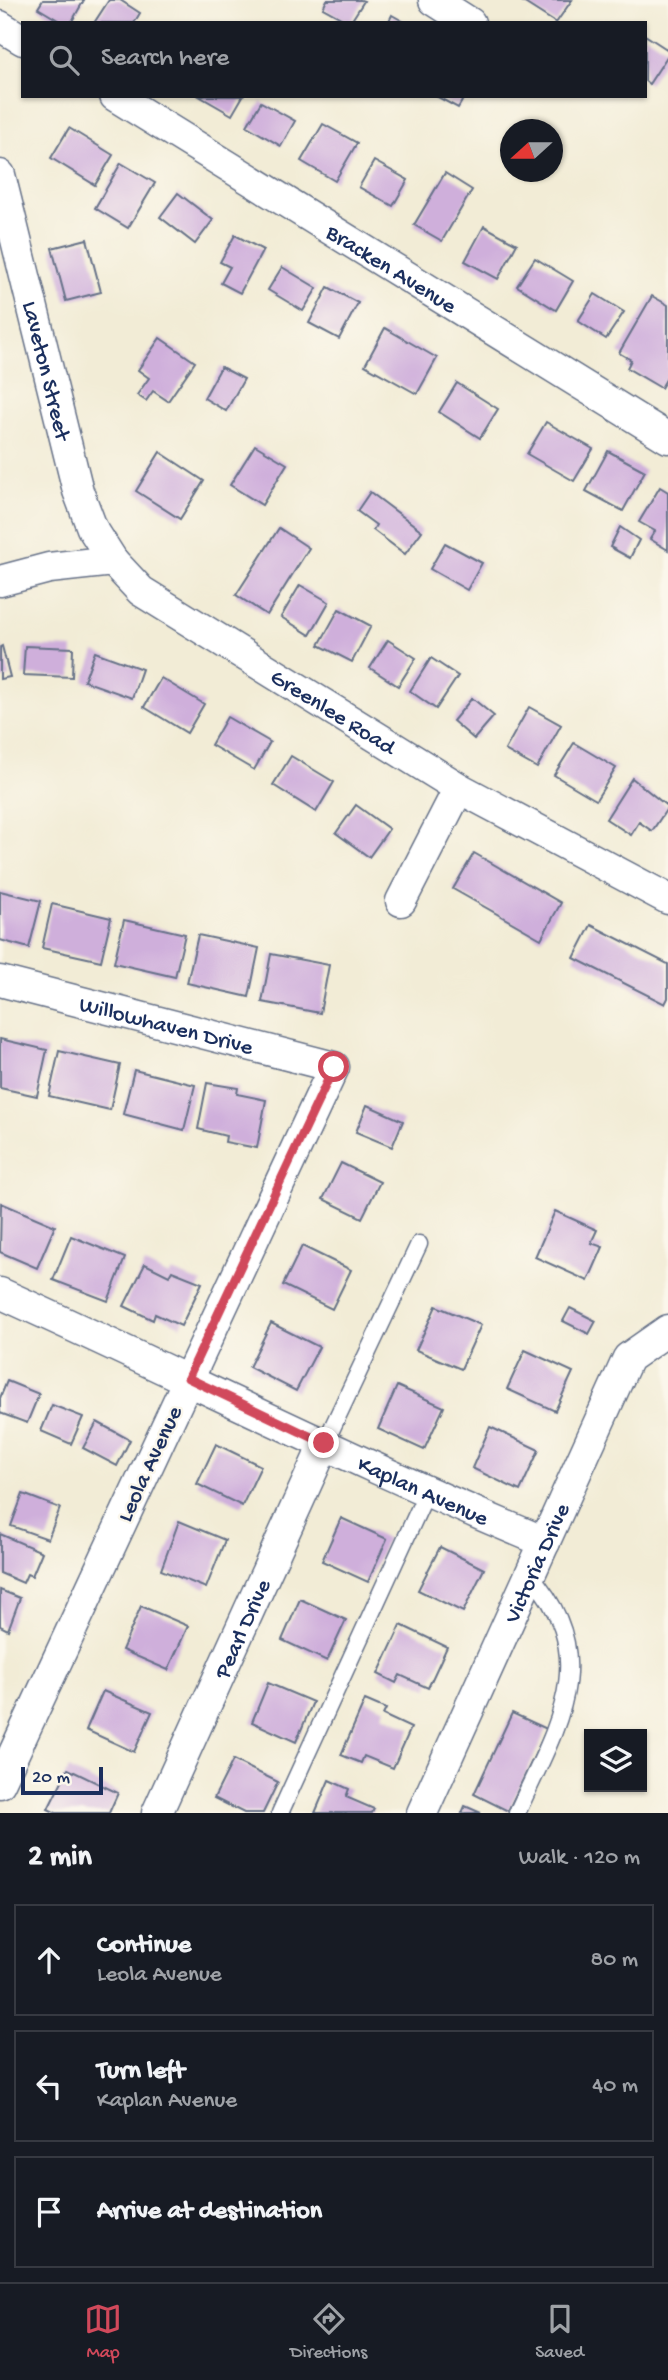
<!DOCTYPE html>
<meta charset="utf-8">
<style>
:root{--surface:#171b24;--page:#242831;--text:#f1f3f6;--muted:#9ea1a6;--line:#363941;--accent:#d1495b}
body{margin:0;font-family:"Gochi Hand",sans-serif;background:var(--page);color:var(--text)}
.controls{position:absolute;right:21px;bottom:21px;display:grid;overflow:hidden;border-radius:0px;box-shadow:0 2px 5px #0004}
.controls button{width:63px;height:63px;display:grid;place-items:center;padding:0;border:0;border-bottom:2px solid var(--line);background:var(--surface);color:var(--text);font:35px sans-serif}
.compass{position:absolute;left:500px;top:119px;width:63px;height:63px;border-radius:50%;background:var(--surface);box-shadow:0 2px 5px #0004;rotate:249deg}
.scale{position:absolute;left:21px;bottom:18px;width:82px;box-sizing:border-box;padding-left:7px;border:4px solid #1b2f5e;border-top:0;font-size:19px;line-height:24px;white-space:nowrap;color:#1b2f5e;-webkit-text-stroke:5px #fbf7ec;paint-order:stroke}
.stop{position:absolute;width:21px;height:21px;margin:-16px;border:5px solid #d1495b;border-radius:50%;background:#fff}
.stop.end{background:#d1495b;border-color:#fff;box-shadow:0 2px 7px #0008}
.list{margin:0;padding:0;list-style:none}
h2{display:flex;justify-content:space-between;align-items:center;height:91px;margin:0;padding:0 28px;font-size:30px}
h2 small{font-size:23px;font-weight:400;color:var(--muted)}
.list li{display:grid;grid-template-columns:46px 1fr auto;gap:21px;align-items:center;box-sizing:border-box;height:112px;margin:0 14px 14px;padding:0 14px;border:2px solid var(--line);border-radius:0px}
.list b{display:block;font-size:26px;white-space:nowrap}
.list p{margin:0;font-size:23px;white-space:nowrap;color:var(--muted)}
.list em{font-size:23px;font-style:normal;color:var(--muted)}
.icon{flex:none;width:38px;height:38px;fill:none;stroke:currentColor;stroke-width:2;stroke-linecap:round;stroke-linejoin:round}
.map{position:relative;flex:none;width:668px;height:1813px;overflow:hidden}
.search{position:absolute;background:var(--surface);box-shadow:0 2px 5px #0004;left:21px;right:21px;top:21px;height:77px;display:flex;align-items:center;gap:18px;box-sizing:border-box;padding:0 24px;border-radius:0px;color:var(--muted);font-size:26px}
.sheet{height:469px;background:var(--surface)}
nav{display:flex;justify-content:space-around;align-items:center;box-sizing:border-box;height:98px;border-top:2px solid var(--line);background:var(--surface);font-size:19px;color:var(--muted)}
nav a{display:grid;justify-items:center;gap:4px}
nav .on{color:var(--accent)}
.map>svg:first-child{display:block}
.building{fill:#cfafdb}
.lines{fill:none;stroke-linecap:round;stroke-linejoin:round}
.service-casing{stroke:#667188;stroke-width:19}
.minor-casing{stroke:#667188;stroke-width:33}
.service{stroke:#fff;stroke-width:16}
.minor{stroke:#fff;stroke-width:30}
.route{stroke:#d1495b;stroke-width:9}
.labels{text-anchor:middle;stroke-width:5;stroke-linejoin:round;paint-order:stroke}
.street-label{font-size:23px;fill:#1b2f5e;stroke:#fbf7ec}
</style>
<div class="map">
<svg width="668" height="1813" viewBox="0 0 668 1813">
<rect width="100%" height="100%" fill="#fbf7ec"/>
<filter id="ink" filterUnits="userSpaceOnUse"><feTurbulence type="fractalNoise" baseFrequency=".0143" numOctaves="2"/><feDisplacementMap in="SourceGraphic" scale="14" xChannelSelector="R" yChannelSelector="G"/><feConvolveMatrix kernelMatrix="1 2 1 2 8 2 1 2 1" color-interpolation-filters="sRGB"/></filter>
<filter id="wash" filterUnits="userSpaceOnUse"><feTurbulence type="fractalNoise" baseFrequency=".00686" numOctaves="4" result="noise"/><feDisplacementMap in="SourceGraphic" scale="28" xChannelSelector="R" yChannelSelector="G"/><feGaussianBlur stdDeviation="1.57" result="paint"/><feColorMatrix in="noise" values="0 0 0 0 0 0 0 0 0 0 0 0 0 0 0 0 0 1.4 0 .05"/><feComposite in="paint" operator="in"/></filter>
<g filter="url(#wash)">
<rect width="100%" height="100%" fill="#f2ecd6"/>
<g id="blocks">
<g class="building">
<polygon points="43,0 84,0 71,23 63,23 38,8"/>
<polygon points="109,0 120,0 140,13 134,23 94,23"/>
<polygon points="327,0 361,0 364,1 350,23 323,8"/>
<polygon points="520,0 572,0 556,23"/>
<polygon points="392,15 406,23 388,23"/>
<polygon points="645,35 668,50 668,55 649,84 645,81"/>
<polygon points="199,96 243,96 232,115"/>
<polygon points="436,96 465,96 458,108"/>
<polygon points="261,102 295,121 281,146 247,126"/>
<polygon points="323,124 357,143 335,181 301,161"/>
<polygon points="69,128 113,155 95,185 51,158"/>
<polygon points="374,161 408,180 393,206 359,187"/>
<polygon points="121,163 155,183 128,228 95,208"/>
<polygon points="445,173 472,190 442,241 414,225"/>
<polygon points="178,193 213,220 195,244 160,217"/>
<polygon points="484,226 517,244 498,279 465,261"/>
<polygon points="235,235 263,250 240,293 221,283 230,267 220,262"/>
<polygon points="87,239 101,292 66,301 52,248"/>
<polygon points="535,258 573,281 556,310 517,286"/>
<polygon points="282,267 317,288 303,311 268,290"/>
<polygon points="328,287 358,303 339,339 309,323"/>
<polygon points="595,294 624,312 606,339 578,321"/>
<polygon points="652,296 668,305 668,376 661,388 627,368 631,360 619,353"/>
<polygon points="385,328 437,358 417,394 365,365"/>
<polygon points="160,338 195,362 168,401 153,391 146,401 137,395 149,378 138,370"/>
<polygon points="221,367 244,379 226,411 204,398"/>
<polygon points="457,383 498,409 480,438 439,412"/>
<polygon points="546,422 593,449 574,481 527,454"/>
<polygon points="255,445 287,464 262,505 230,485"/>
<polygon points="608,451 645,471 623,511 586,491"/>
<polygon points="160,452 204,481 180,519 136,491"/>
<polygon points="660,487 668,492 668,550 650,539 655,531 639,522"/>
<polygon points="370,492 422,531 405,554 373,530 376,525 357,511"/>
<polygon points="620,527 639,540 630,558 610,547"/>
<polygon points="279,528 309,548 267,615 236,595"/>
<polygon points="445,543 482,563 467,590 430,569"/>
<polygon points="300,585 329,602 310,635 281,617"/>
<polygon points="339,609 371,626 352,662 319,645"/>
<polygon points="388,640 416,658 398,686 370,668"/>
<polygon points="2,646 10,677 0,679 0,647"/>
<polygon points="25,646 73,648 72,677 23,675"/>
<polygon points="95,652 142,669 132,698 84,681"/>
<polygon points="431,658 458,676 436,709 410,691"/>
<polygon points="161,678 204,704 187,733 144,707"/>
<polygon points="472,698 494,716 474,739 453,721"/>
<polygon points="529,707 561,725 537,768 505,750"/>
<polygon points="227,717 270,742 254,770 211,745"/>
<polygon points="574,743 616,768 596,800 554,775"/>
<polygon points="291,756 334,782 316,812 273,785"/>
<polygon points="632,778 668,807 652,831 639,822 631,835 606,819"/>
<polygon points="356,805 389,829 369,857 336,833"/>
<polygon points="474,853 561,903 541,939 453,889"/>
<polygon points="0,891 41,901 29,948 0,940"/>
<polygon points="52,904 111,918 101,961 42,948"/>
<polygon points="124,920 185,934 175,977 114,963"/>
<polygon points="591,925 668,964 668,998 665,1004 574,958"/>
<polygon points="198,935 259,948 249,997 187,983"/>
<polygon points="271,954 329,965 320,1013 262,1002"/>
<polygon points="0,1039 47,1050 37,1096 0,1088"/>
<polygon points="59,1051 120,1065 110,1110 49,1096"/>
<polygon points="134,1070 195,1085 184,1130 123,1114"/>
<polygon points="207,1083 238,1088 237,1094 266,1100 257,1148 225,1142 226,1136 198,1129"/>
<polygon points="367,1105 403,1121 392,1147 356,1132"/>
<polygon points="341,1163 380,1182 362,1218 323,1199"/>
<polygon points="1,1203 55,1226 37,1268 0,1252"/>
<polygon points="555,1211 597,1230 591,1243 603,1247 588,1281 535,1257"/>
<polygon points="71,1236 125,1258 108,1301 53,1280"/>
<polygon points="302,1246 351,1270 332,1309 283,1285"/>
<polygon points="145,1264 169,1276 172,1271 202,1283 181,1326 155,1314 153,1320 124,1306"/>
<polygon points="436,1306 481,1325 461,1369 416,1350"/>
<polygon points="570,1308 596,1321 589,1334 563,1321"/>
<polygon points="271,1323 319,1347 296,1391 249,1367"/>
<polygon points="525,1350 573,1372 555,1411 507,1389"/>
<polygon points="7,1381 39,1394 27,1423 0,1413 0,1398"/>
<polygon points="397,1386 444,1407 424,1450 378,1429"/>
<polygon points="52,1405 83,1417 71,1444 41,1431"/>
<polygon points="97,1422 130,1440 117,1466 83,1448"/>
<polygon points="490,1427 539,1450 520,1491 472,1468"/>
<polygon points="216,1444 261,1466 242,1506 197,1484"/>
<polygon points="23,1494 60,1508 48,1539 11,1526"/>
<polygon points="341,1518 387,1539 368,1582 322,1561"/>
<polygon points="179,1521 225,1540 206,1588 161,1570"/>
<polygon points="0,1534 42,1552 32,1576 27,1574 23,1583 0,1573"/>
<polygon points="440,1547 484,1569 463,1612 418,1590"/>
<polygon points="0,1590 20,1598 8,1630 0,1626"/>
<polygon points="300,1599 346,1620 327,1661 282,1640"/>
<polygon points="141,1606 188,1626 168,1670 122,1650"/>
<polygon points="401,1625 447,1647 428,1688 400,1675 396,1683 378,1674"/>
<polygon points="268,1683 313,1702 296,1742 252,1722"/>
<polygon points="103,1691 152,1712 134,1752 86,1730"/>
<polygon points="365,1700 386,1709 383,1715 411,1728 393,1768 364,1756 361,1763 341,1755"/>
<polygon points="512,1713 547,1729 508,1811 474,1794"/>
<polygon points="233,1760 278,1782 263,1813 244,1813 214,1798"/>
<polygon points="68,1769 118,1793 109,1813 56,1813 48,1809"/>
<polygon points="329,1780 349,1789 346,1797 374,1809 372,1813 315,1813"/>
<polygon points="465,1806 481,1813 462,1813"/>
</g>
</g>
</g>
<g filter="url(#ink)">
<use href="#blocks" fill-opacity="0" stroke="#667188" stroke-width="2"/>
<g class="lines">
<g class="service-casing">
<g id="service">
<polyline points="325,1443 419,1244"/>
<polyline points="280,1813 426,1494"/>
<path d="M517,1813C556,1728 603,1657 530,1575"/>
</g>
</g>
<g class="minor-casing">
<g id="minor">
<polyline points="434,0 470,23"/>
<polyline points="0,26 23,40"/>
<path id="s1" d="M115,96L668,438"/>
<path id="s2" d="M0,175L78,491L92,528L113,561"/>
<path id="s3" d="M0,581L49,568L113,561L141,591L459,788L668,899"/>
<polyline points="401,901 459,788"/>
<path id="s4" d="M0,981L334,1067L0,1783"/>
<path id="s5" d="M0,1293C182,1375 360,1466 545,1542"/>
<path id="s6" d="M157,1813L325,1443"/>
<path id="s7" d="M422,1813L628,1358L668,1330"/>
</g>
</g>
<use href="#service" class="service"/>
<use href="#minor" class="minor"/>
</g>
</g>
<g class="lines" filter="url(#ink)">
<polyline class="route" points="324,1443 188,1378 334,1067"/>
</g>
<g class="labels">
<g class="street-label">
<text dy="8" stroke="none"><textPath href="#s1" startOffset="326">Bracken Avenue</textPath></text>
<text dy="8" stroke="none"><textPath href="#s2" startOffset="201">Laveton Street</textPath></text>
<text dy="8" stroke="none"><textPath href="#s3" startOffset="383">Greenlee Road</textPath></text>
<text dy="8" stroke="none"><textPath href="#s4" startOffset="172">Willowhaven Drive</textPath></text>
<text transform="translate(148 1463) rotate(-65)" y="8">Leola Avenue</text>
<text dy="8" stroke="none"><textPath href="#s5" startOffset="467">Kaplan Avenue</textPath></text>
<text dy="8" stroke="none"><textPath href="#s7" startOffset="275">Victoria Drive</textPath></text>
<text dy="8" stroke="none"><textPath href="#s6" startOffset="203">Pearl Drive</textPath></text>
</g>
</g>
</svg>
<div class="controls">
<button><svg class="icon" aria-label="layers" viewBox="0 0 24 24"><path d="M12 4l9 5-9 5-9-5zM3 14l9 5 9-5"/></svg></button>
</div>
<svg class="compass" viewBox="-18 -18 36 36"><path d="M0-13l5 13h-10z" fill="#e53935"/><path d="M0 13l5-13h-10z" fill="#9ea1a6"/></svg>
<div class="scale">20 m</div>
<div class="stop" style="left:334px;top:1067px"></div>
<div class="stop end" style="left:324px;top:1443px"></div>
<div class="search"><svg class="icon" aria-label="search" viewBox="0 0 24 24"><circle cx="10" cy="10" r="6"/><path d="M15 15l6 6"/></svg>Search here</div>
</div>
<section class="sheet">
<h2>2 min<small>Walk · 120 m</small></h2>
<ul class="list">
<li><svg class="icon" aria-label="ahead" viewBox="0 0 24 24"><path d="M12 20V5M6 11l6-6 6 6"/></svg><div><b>Continue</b><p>Leola Avenue</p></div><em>80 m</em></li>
<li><svg class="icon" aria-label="left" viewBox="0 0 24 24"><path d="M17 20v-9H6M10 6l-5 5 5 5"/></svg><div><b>Turn left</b><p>Kaplan Avenue</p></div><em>40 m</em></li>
<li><svg class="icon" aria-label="arrive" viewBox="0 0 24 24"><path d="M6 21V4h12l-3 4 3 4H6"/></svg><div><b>Arrive at destination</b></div></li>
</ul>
</section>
<nav>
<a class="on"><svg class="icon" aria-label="map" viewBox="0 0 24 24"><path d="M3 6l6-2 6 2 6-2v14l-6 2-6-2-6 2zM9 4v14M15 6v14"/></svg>Map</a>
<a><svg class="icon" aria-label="directions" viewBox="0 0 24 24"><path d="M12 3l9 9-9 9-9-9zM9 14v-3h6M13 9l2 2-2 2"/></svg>Directions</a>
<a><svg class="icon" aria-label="saved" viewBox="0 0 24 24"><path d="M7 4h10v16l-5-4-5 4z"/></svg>Saved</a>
</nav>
